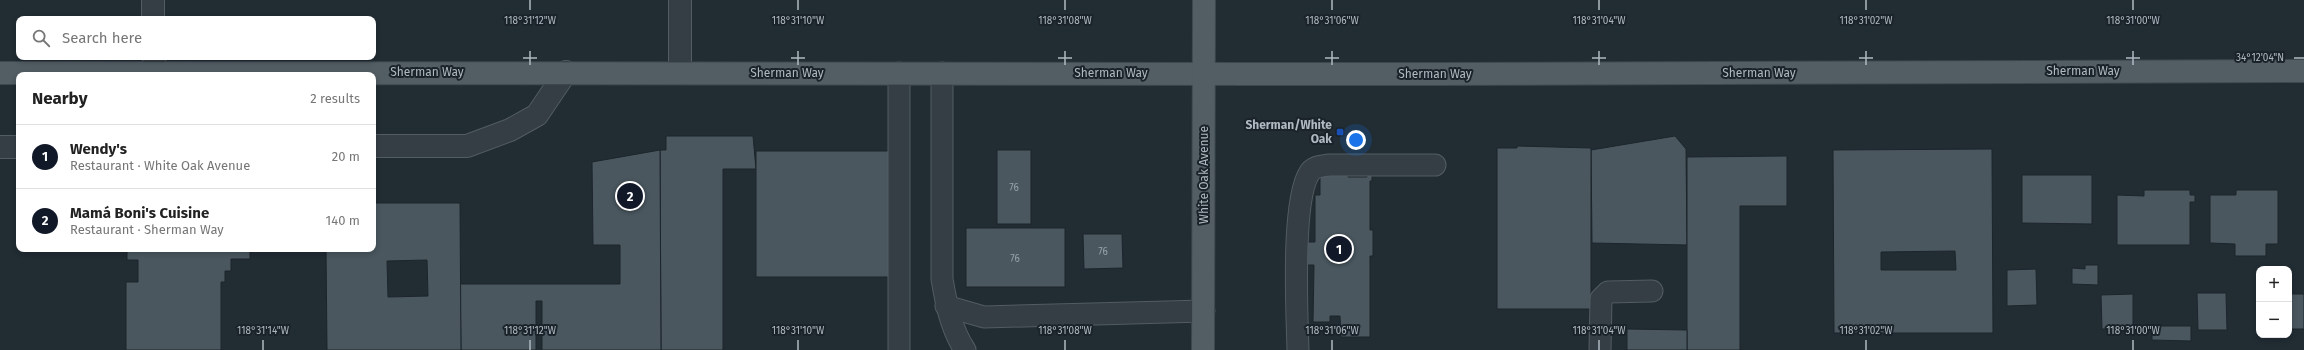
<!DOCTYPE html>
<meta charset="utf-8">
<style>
:root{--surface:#fff;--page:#f6f6f6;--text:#222;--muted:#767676;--line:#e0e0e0;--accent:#111827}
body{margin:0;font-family:"Fira Sans",sans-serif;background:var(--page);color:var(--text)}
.controls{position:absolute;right:12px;bottom:12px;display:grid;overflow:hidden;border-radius:8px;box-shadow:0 2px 6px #0003}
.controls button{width:36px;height:36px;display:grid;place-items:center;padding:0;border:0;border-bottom:1px solid var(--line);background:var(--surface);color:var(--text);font:20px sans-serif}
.you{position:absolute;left:1356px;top:140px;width:14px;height:14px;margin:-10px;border:3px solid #fff;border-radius:50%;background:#1a73e8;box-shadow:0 0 0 6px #1a73e833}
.badge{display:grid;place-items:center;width:26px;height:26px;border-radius:50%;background:var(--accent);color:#fff;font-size:13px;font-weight:700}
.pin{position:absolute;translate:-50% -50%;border:2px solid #fff;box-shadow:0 1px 4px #0006}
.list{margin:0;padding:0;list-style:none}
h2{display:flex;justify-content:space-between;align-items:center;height:52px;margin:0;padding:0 16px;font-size:17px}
h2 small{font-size:13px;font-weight:400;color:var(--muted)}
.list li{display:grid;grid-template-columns:26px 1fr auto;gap:12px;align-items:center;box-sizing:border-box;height:64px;padding:0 16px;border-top:1px solid var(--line)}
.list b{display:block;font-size:15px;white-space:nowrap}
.list p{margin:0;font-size:13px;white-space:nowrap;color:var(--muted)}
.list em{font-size:13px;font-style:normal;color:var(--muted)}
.icon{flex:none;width:22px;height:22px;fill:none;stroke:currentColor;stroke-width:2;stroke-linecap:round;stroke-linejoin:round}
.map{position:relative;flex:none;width:2304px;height:350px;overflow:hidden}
.search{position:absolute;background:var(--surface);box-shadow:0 2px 6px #0003;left:16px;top:16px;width:360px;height:44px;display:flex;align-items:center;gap:10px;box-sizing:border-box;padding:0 14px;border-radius:8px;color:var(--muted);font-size:15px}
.panel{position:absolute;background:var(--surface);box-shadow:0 2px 6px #0003;left:16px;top:72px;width:360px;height:180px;border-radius:8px}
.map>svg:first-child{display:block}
.building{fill:#4a575f;stroke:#1c252b;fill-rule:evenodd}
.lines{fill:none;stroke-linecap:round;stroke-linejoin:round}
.service-casing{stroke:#525c62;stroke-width:23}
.minor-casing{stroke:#525c62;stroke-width:24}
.primary-casing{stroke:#3e474e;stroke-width:24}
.service{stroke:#343e44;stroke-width:21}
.minor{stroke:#343e44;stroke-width:22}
.primary{stroke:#525d64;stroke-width:22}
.ticks{fill:none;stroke:#afb9c1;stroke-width:1.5}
.transit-dot{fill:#1a4fb4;stroke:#1a2329;stroke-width:1.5}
.labels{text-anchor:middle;stroke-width:4;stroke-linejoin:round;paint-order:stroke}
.number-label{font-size:10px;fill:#96a0a8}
.street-label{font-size:12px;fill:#afb9c1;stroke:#1a2329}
.poi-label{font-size:12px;font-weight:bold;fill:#afb9c1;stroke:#1a2329;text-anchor:end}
.ticks-label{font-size:10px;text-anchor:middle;fill:#afb9c1;stroke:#1a2329;stroke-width:4;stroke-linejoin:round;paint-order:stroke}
</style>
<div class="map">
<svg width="2304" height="350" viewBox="0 0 2304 350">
<rect width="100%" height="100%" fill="#212c33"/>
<g class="building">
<polygon points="666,136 753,136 756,169 723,169 723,350 661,350 660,150 666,150"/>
<polygon points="1675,136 1686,149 1687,245 1592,243 1591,150"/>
<polygon points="1517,146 1591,148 1591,309 1497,309 1497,148 1517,148"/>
<path d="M1992,149L1993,333H1834L1833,150ZM1955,251L1956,270H1881V252Z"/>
<polygon points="660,150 661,350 542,350 542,301 536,301 536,350 461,350 460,284 620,284 620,245 593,245 592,162"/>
<rect x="997" y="150" width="34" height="74"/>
<rect x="756" y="151" width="134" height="126"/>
<polygon points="1787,156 1787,206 1740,206 1740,350 1687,350 1687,157"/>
<polygon points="1320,174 1348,174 1348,177 1367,177 1367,174 1372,174 1372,181 1370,181 1370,230 1373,230 1373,256 1370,256 1370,337 1341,337 1340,316 1330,316 1330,322 1313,322 1314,265 1305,265 1305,242 1315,242 1315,195 1320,195"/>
<polygon points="2022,175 2092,175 2092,224 2022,223"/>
<polygon points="2144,190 2190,190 2190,195 2195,195 2195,202 2190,202 2190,245 2117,245 2117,195 2144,196"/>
<polygon points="2236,190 2278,190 2278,244 2266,244 2266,256 2235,256 2235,244 2210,243 2210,195 2236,195"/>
<path d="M373,203H460L461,350H327L326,249H373ZM427,260L428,296L388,297L387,261Z"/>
<rect x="966" y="228" width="99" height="59"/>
<polygon points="1083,234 1122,234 1123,268 1084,269"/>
<polygon points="127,249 250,249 250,259 231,259 231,271 225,271 225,282 221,282 221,350 126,350 126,282 138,282 138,260 127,260"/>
<polygon points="2085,265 2098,265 2098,285 2072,284 2072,268 2085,269"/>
<polygon points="2036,269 2037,305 2007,306 2007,270"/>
<polygon points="2197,293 2226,293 2227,330 2198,330"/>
<polygon points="2133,294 2133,328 2102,329 2101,295"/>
<rect x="2289" y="294" width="15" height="35"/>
<polygon points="2152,326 2191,326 2191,341 2152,340"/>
<polygon points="1627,329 1687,330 1687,350 1627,350"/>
</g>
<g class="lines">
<g class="service-casing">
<g id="service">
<path d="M942,73V279C946,303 951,329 965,350"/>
<polyline points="946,306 984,317 1204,311"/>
<polyline points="899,350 899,73"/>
<path d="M1298,350C1297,314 1291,199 1310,172C1315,166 1322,166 1329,165H1435"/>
<polyline points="1600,350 1601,299 1608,292 1652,291"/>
</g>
</g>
<g class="minor-casing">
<g id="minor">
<polyline points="153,0 153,19"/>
<polyline points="680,0 680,72"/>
<polyline points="154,57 155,75"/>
<polyline points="373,146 467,146 510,130 537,115 566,72"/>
<polyline points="0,147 19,147"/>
</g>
</g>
<g class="primary-casing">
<g id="primary">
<polyline points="0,73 1434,74 2304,71"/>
<polyline points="1203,350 1204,0"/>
</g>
</g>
<use href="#service" class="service"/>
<use href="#minor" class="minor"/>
<use href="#primary" class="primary"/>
</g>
<path class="ticks" d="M530,0V10M798,0V10M1065,0V10M1332,0V10M1599,0V10M1866,0V10M2133,0V10M530,51V65M798,51V65M1065,51V65M1332,51V65M1599,51V65M1866,51V65M2133,51V65M523,58H537M791,58H805M1058,58H1072M1325,58H1339M1592,58H1606M1859,58H1873M2126,58H2140M2294,58H2304M263,340V350M530,340V350M798,340V350M1065,340V350M1332,340V350M1599,340V350M1866,340V350M2133,340V350"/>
<rect class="transit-dot" x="1336" y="128" width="8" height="8" rx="2"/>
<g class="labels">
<g class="number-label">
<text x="1014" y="191">76</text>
<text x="1103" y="255">76</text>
<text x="1015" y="262">76</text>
</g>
<g class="street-label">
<text x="2083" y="75">Sherman Way</text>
<text x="427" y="76">Sherman Way</text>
<text x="787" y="77">Sherman Way</text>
<text x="1111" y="77">Sherman Way</text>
<text x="1759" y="77">Sherman Way</text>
<text x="1435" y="78">Sherman Way</text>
<text transform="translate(1204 175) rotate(-90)" y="4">White Oak Avenue</text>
</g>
<g class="poi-label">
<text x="1332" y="129">Sherman/White<tspan x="1332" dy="14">Oak</tspan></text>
</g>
</g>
<g class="ticks-label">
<text x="530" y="24">118°31'12"W</text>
<text x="798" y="24">118°31'10"W</text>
<text x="1065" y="24">118°31'08"W</text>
<text x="1332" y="24">118°31'06"W</text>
<text x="1599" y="24">118°31'04"W</text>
<text x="1866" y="24">118°31'02"W</text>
<text x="2133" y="24">118°31'00"W</text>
<text x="2260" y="61">34°12'04"N</text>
<text x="263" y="334">118°31'14"W</text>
<text x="530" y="334">118°31'12"W</text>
<text x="798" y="334">118°31'10"W</text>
<text x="1065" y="334">118°31'08"W</text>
<text x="1332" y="334">118°31'06"W</text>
<text x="1599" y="334">118°31'04"W</text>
<text x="1866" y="334">118°31'02"W</text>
<text x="2133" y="334">118°31'00"W</text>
</g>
</svg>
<div class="controls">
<button>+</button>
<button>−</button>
</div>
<div class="you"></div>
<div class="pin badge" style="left:1339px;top:249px">1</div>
<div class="pin badge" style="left:630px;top:196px">2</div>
<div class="search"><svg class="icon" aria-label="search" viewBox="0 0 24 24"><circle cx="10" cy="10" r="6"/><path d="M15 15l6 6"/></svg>Search here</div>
<section class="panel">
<h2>Nearby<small>2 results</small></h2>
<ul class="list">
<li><span class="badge">1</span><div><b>Wendy's</b><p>Restaurant · White Oak Avenue</p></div><em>20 m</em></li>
<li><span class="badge">2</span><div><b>Mamá Boni's Cuisine</b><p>Restaurant · Sherman Way</p></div><em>140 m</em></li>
</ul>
</section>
</div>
